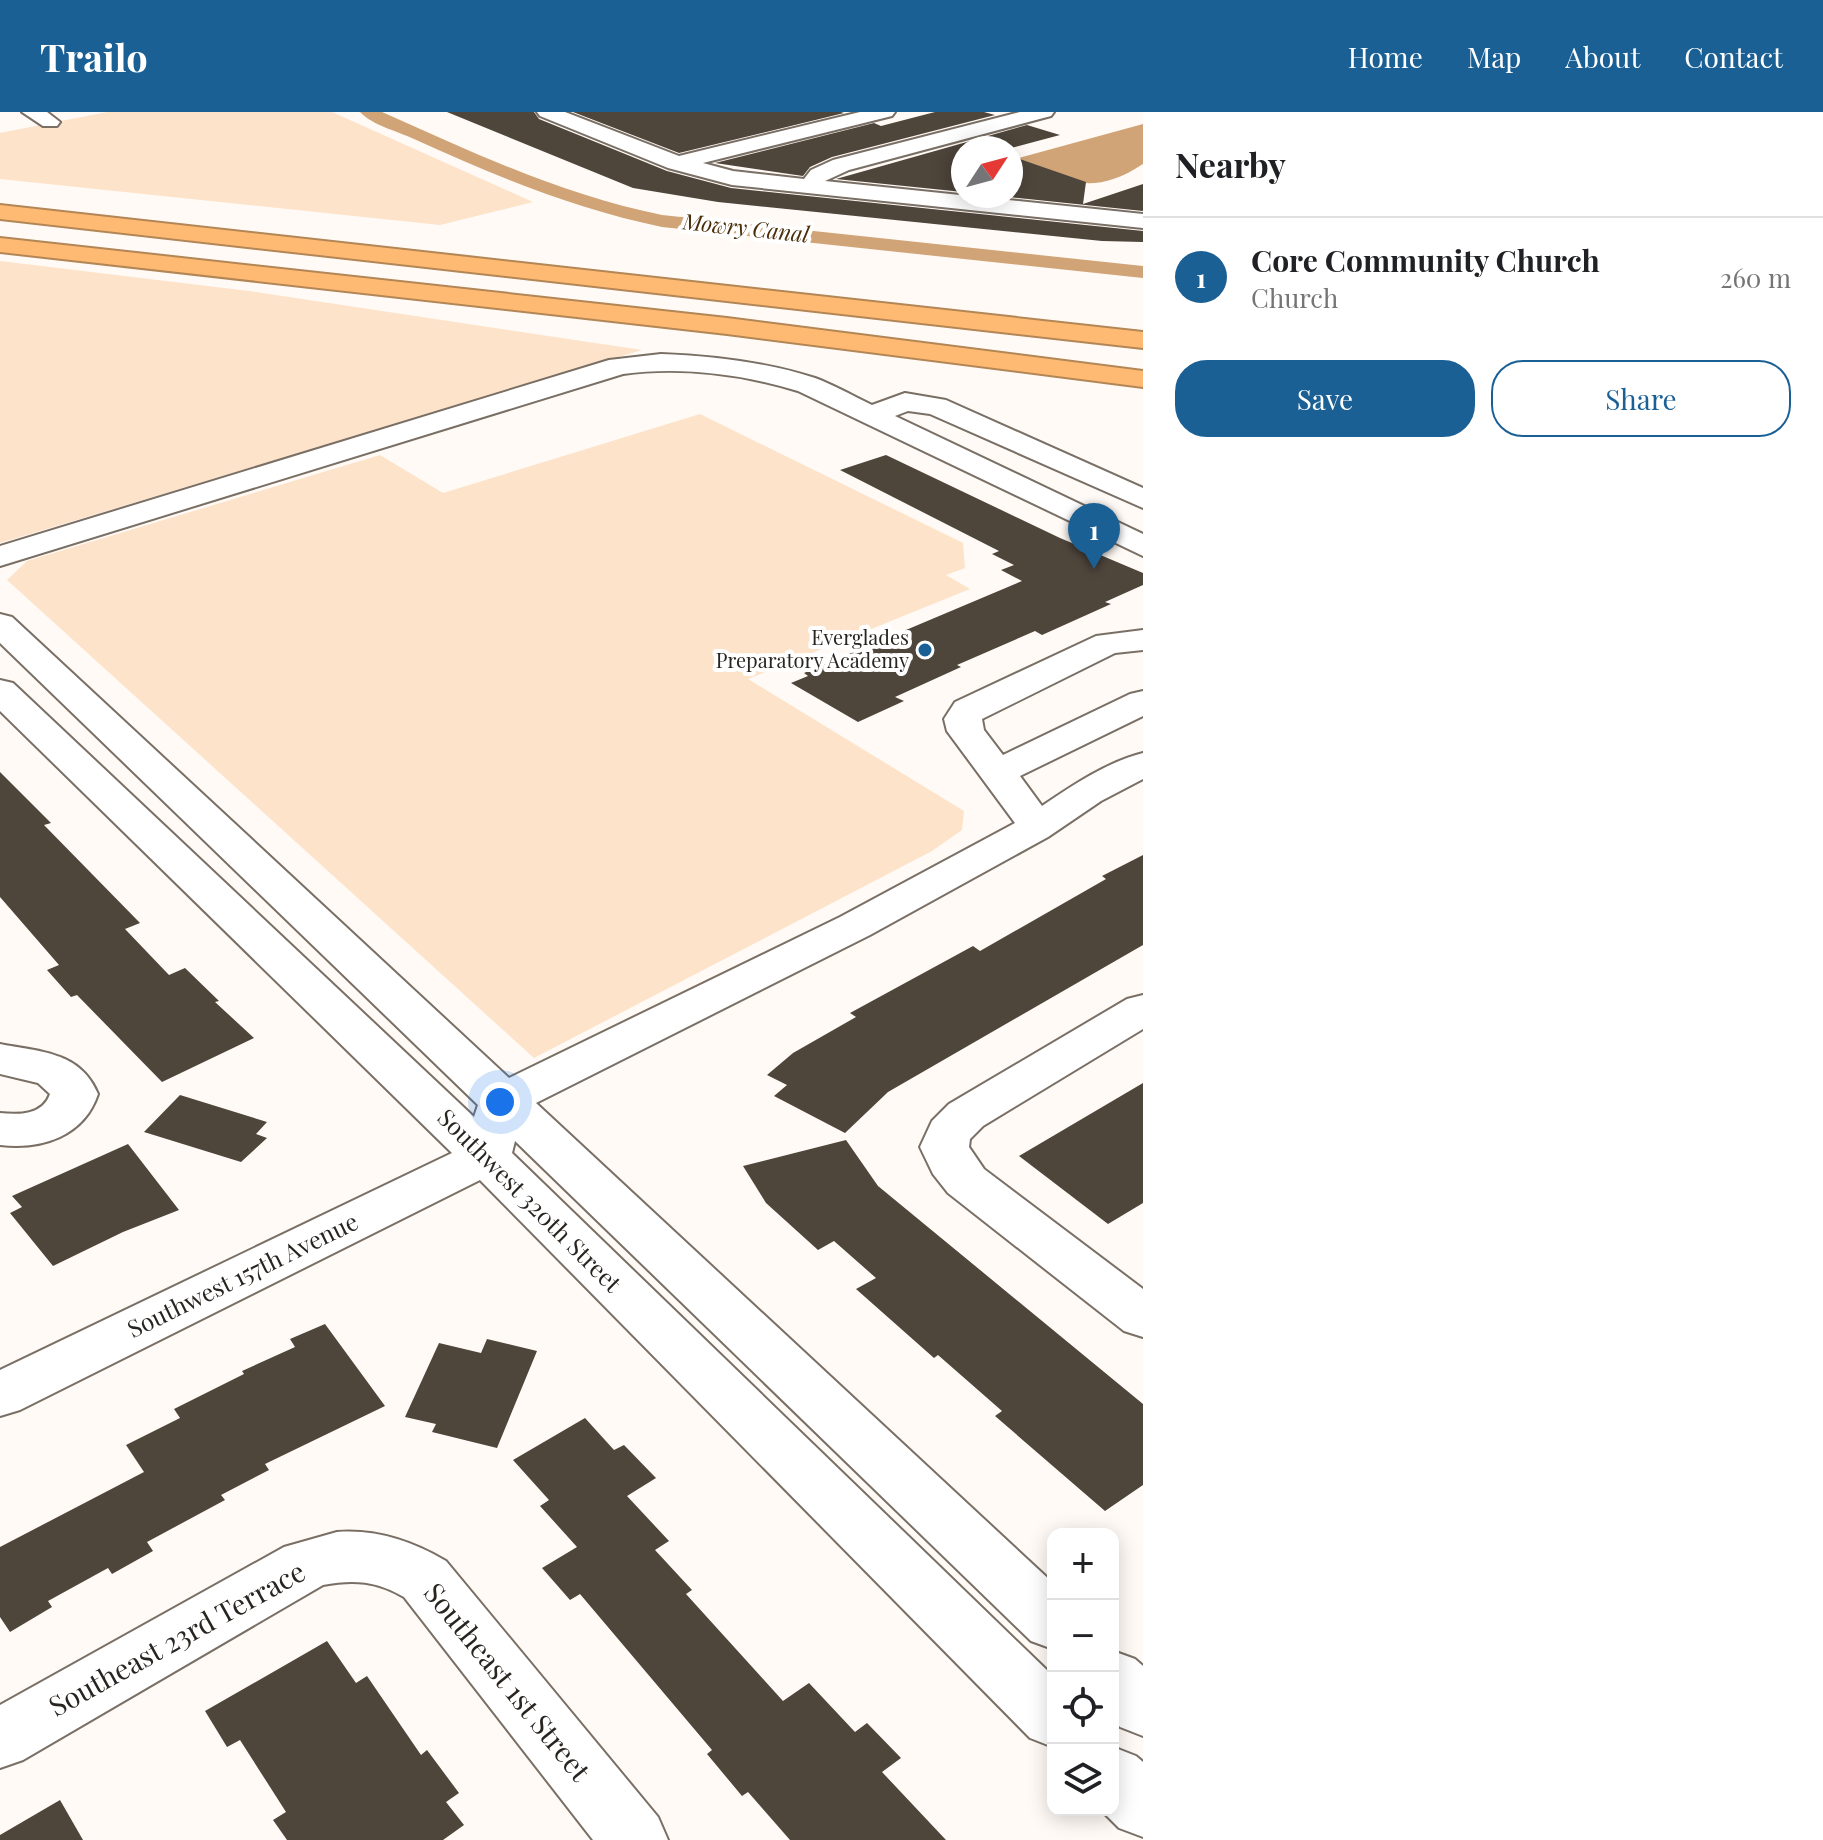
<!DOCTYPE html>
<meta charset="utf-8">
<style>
:root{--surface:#fff;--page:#f2f2f2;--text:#202124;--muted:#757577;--line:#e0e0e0;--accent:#1b6095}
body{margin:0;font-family:"Playfair Display",serif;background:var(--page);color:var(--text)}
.controls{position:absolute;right:24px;bottom:24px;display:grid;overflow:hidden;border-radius:16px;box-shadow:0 4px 20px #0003}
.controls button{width:72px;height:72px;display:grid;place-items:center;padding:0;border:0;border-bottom:2px solid var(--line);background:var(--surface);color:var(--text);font:40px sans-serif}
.compass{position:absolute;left:951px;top:24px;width:72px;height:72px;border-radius:50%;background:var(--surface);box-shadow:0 4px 20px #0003;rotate:54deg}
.you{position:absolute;left:500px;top:990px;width:28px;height:28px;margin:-20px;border:6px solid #fff;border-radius:50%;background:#1a73e8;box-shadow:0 0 0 12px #1a73e833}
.badge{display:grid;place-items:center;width:52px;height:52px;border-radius:50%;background:var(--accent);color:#fff;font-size:26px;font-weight:700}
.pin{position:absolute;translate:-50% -66px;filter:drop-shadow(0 2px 4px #0008)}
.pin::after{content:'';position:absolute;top:42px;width:28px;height:24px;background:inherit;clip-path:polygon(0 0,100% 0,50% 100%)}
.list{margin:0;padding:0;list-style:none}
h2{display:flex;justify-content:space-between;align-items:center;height:104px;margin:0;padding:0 32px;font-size:34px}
h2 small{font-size:26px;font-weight:400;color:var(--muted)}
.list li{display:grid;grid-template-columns:52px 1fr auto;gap:24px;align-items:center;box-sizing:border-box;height:120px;padding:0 32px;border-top:2px solid var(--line)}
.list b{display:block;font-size:30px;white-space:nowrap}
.list p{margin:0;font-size:26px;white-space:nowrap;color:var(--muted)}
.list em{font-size:26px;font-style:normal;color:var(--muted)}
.actions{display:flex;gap:16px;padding:24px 32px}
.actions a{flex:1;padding:18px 0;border:2px solid var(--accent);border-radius:32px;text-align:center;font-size:28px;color:var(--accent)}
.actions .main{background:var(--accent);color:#fff}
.icon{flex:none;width:44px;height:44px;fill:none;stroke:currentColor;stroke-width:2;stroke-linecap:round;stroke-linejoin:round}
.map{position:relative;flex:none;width:1143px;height:1728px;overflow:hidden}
header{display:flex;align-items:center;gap:48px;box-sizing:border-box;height:112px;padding:0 40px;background:var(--accent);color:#fff}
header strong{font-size:38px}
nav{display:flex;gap:44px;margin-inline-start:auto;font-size:28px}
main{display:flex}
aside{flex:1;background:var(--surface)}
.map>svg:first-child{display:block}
.green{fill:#fde3ca}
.water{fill:#d0a477}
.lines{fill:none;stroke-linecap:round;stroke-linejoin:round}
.canal{fill:#d0a477;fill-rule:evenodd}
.building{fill:#4e453b}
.minor-casing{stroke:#796f65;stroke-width:4}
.highway-casing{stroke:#b38656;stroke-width:4}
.minor{fill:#fff;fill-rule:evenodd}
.highway{fill:#feba73;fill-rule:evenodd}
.poi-dot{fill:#1b6095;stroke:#fff;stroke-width:3}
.labels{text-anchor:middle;stroke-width:8;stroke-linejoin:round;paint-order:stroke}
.far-poi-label{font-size:20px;fill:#282420;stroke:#fff;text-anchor:end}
.far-water-label{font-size:22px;font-style:italic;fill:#4b2d08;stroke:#fff}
.street-label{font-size:24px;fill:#282420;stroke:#fff}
.near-street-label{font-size:28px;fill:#282420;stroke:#fff}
</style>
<header>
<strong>Trailo</strong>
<nav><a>Home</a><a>Map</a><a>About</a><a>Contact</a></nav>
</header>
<main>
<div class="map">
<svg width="1143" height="1728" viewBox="0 0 1143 1728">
<rect width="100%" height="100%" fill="#fffaf5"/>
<g class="green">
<polygon points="107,0 332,0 533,90 440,113 0,67 0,21"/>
<polygon points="0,149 249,179 642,238 0,431"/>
<polygon points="700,302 963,431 965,456 946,463 970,477 748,567 964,699 962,718 932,739 534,946 7,468 27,449 380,343 443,381"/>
</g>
<path class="water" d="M1143,12V52C1090,87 1064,67 1011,48Z"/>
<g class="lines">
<path class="canal" d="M360,0H382C474,41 563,83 662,103L1143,154V166L662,115C575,97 495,64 414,27C397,19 372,13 360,0Z"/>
</g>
<g class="building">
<polygon points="447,0 534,0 539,7 667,59 731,76 1143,119 1143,130 1102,129 718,90 633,76"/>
<polygon points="573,0 841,0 844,1 679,41"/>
<polygon points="935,0 984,0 995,3 832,45 810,55 803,64 715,51 874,11 881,14"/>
<polygon points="1027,13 1060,23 1011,36 963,36 963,80 836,67"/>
<polygon points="1011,44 1086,70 1083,92 1143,72 1143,99 999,84 1011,84"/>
<polygon points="886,343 1060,426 1143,461 1143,473 1105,490 1111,492 1042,523 1035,519 957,553 961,555 895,585 904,589 858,610 791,571 808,564 804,561 1022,469 1001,458 1014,453 992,442 999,439 840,358"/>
<polygon points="0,660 51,711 44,713 140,811 125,817 169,863 185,856 219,889 215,890 254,926 162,970 77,883 71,885 47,858 59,853 0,785"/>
<polygon points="1143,743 1143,833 888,980 845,1021 774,984 787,973 767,963 793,941 856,905 850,901 973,834 980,839 1106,767 1102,764"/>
<polygon points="1143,971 1143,1091 1108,1112 1019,1044"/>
<polygon points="180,983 267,1010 256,1022 267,1026 241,1050 144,1020"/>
<polygon points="846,1028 878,1074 1143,1292 1143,1373 1105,1399 995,1304 1002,1299 938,1243 934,1246 856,1177 876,1166 834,1129 818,1138 766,1091 743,1054"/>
<polygon points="128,1032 179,1098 123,1120 53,1154 10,1101 22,1095 12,1084"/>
<polygon points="325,1212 385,1294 265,1352 269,1358 221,1383 225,1388 147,1430 153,1439 112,1462 108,1456 48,1489 52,1495 10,1520 0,1505 0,1435 144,1360 126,1333 180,1306 174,1297 244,1262 242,1259 295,1235 290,1227"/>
<polygon points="487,1227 537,1239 497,1336 432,1320 436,1312 405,1305 439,1231 481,1241"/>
<polygon points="585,1306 614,1338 624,1333 656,1366 627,1384 669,1429 655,1438 692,1478 686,1482 783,1589 809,1571 855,1620 867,1611 901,1646 882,1660 946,1728 790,1728 748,1680 742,1684 707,1642 712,1638 580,1482 570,1488 542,1456 577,1435 540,1394 549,1388 513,1348"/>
<polygon points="327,1529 356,1571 367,1564 421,1643 427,1638 459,1681 446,1690 464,1713 443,1728 287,1728 273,1708 286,1700 240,1628 227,1635 205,1599"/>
<polygon points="60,1688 83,1728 0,1728 0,1723"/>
</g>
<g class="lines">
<g class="minor-casing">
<g id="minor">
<polygon points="22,0 47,0 60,10 57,14 43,14"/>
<polygon points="537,0 565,0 679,44 860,0 895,0 892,4 703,51 733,59 804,67 811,58 833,48 1020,0 1054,0 1051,4 849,58 825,69 1143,102 1143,116 732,73 668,56 540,4"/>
<path d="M661,242C712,244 766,250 815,266C834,273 853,284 872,293L905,281L946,288L1143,376V396L930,302L908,299L895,304L1143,422V444L798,279C743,262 680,254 623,262L0,454V434L609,248Z"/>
<path d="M0,502L12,505L509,966L840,805L1015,711L947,619L944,607L955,590L1096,524L1143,518V538L1115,541L982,607L984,618L1003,643L1130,582L1143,579V604L1020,664L1042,694C1073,673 1107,650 1143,641V667L1101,689L1048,725L870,823L536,991L1053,1471V1537L1031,1529L515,1029L512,1041L1053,1564V1635L1030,1626L480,1068L20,1298L0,1304V1258L452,1041L0,599V568L13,571L474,1005L478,993L0,531Z"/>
<polygon points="1143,883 1143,917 983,1014 970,1027 969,1035 984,1057 1143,1177 1143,1225 1124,1219 948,1081 933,1062 920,1035 932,1009 949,992 1127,887"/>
<path d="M0,932C40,940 80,939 98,982C84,1024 42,1038 0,1033V1001C19,1003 43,1003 50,982L38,971L0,962Z"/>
<path d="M337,1420C376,1417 412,1429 446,1449L658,1705L668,1728H593L404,1485C377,1469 354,1467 323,1473L23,1648L0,1656V1593L284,1435Z"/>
<polygon points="1113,1539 1135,1547 1143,1554 1143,1624 1120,1615 1113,1608"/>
<polygon points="1113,1635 1136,1644 1143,1650 1143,1725 1119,1716 1101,1698 1113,1698"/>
</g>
</g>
<g class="highway-casing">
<g id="highway">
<polygon points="0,93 1143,220 1143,236 0,107"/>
<polygon points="0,126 727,206 1143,259 1143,275 727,222 0,140"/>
</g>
</g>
<use href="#minor" class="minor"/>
<use href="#highway" class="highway"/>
</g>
<circle class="poi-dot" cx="925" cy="538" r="8"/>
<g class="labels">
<g class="far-poi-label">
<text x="909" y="533">Everglades<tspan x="909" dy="23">Preparatory Academy</tspan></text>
</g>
<g class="far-water-label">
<text transform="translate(746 116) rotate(6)" y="8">Mowry Canal</text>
</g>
<g class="street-label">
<text transform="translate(529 1089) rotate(45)" y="8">Southwest 320th Street</text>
<text transform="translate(243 1164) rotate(-26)" y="8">Southwest 157th Avenue</text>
</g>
<g class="near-street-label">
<text transform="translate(177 1527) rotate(-29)" y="10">Southeast 23rd Terrace</text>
<text transform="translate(507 1570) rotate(51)" y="10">Southeast 1st Street</text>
</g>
</g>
</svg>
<div class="controls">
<button>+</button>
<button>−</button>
<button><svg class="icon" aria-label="locate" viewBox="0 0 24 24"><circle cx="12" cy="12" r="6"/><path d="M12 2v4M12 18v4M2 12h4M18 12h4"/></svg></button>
<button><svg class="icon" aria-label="layers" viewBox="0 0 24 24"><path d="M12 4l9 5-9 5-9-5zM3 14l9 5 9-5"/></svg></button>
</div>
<svg class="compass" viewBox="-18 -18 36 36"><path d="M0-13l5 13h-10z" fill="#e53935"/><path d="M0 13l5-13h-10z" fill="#757577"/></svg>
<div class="you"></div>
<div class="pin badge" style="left:1094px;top:457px">1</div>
</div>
<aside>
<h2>Nearby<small></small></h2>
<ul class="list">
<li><span class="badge">1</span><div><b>Core Community Church</b><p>Church</p></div><em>260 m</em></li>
</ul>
<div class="actions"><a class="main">Save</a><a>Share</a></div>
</aside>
</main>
